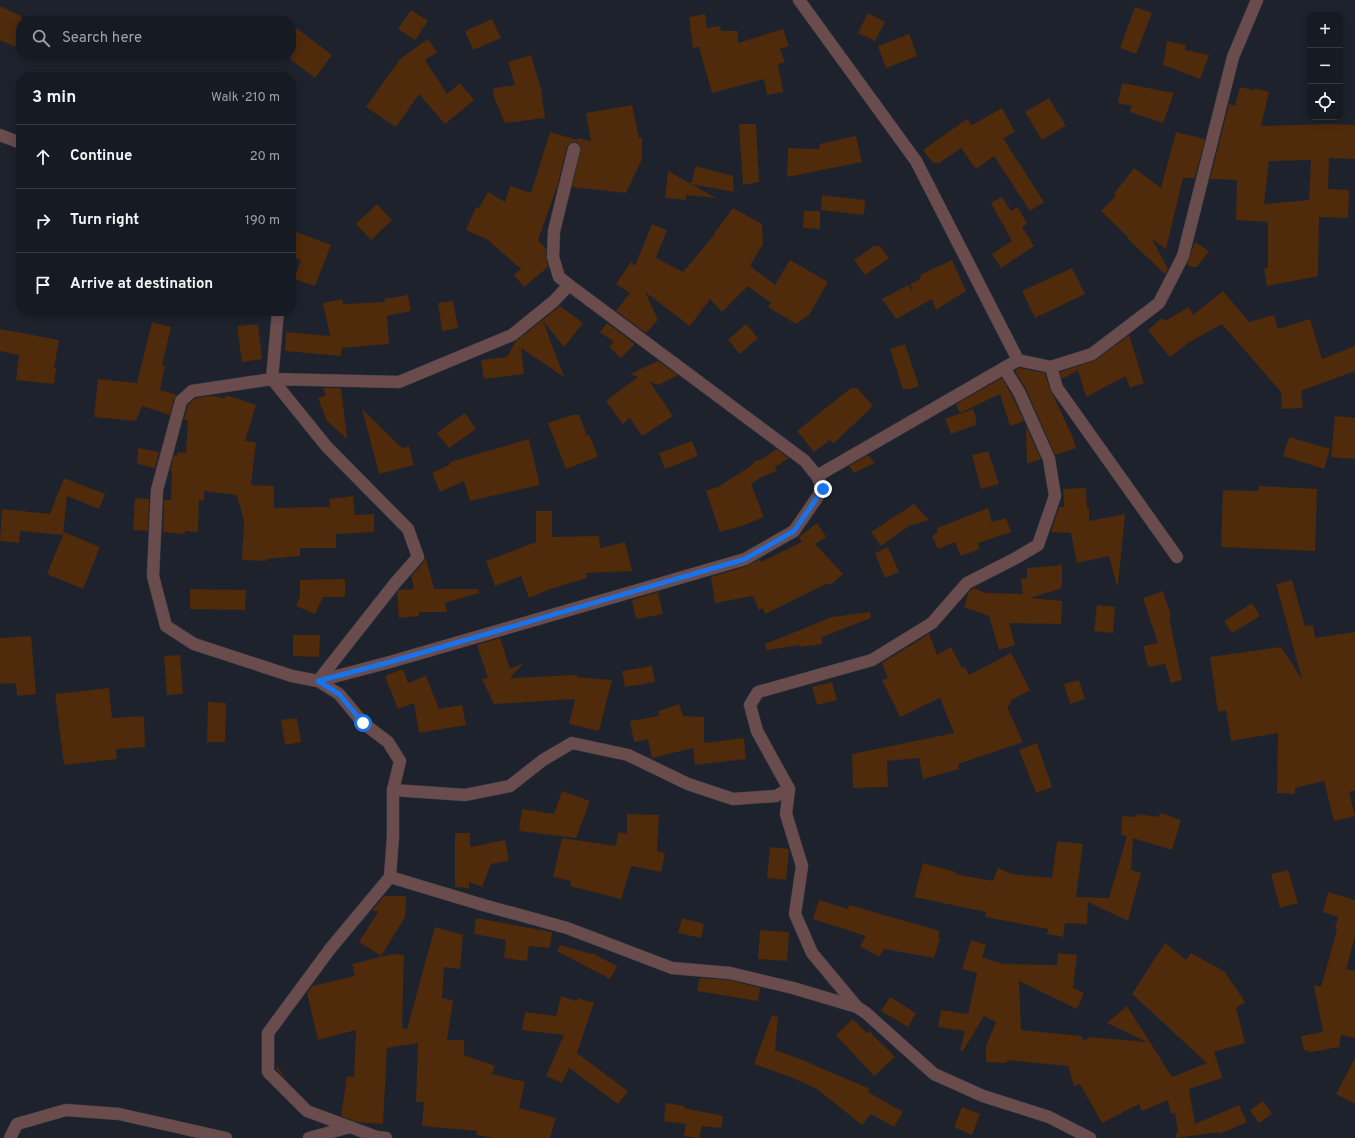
<!DOCTYPE html>
<meta charset="utf-8">
<style>
:root{--surface:#161a22;--page:#1f232a;--text:#f1f3f6;--muted:#9ea1a5;--line:#353840}
body{margin:0;font-family:Overpass,sans-serif;background:var(--page);color:var(--text)}
.controls{position:absolute;right:12px;top:12px;display:grid;overflow:hidden;border-radius:8px;box-shadow:0 2px 10px #0003}
.controls button{width:36px;height:36px;display:grid;place-items:center;padding:0;border:0;border-bottom:1px solid var(--line);background:var(--surface);color:var(--text);font:20px sans-serif}
.stop{position:absolute;width:12px;height:12px;margin:-9px;border:3px solid #1a73e8;border-radius:50%;background:#fff}
.stop.end{background:#1a73e8;border-color:#fff;box-shadow:0 1px 4px #0008}
.list{margin:0;padding:0;list-style:none}
h2{display:flex;justify-content:space-between;align-items:center;height:52px;margin:0;padding:0 16px;font-size:17px}
h2 small{font-size:13px;font-weight:400;color:var(--muted)}
.list li{display:grid;grid-template-columns:26px 1fr auto;gap:12px;align-items:center;box-sizing:border-box;height:64px;padding:0 16px;border-top:1px solid var(--line)}
.list b{display:block;font-size:15px;white-space:nowrap}
.list em{font-size:13px;font-style:normal;color:var(--muted)}
.icon{flex:none;width:22px;height:22px;fill:none;stroke:currentColor;stroke-width:2;stroke-linecap:round;stroke-linejoin:round}
.map{position:relative;flex:none;width:1355px;height:1138px;overflow:hidden}
.search{position:absolute;background:var(--surface);box-shadow:0 2px 10px #0003;left:16px;top:16px;width:280px;height:44px;display:flex;align-items:center;gap:10px;box-sizing:border-box;padding:0 14px;border-radius:16px;color:var(--muted);font-size:15px}
.panel{position:absolute;background:var(--surface);box-shadow:0 2px 10px #0003;left:16px;top:72px;width:280px;height:244px;border-radius:16px}
.map>svg:first-child{display:block}
.building{fill:#4f2a0b;fill-rule:evenodd}
.lines{fill:none;stroke-linecap:round;stroke-linejoin:round}
.street-casing{stroke:#3a3e49;stroke-width:13}
.street{stroke:#694c4b;stroke-width:12}
.route{stroke:#1a73e8;stroke-width:5}
</style>
<div class="map">
<svg width="1355" height="1138" viewBox="0 0 1355 1138">
<rect width="100%" height="100%" fill="#1d222d"/>
<g class="building">
<polygon points="0,6 21,16 21,35 15,47 0,40"/>
<polygon points="1135,7 1152,13 1136,54 1120,48"/>
<polygon points="411,10 428,21 415,40 398,29"/>
<polygon points="868,13 885,22 875,41 858,33"/>
<polygon points="705,14 707,28 720,26 721,31 738,31 738,43 783,29 789,46 780,49 785,62 778,64 783,92 767,95 764,79 712,93 699,47 693,48 689,17"/>
<polygon points="492,19 501,38 473,50 465,31"/>
<polygon points="291,24 332,55 315,78 291,60"/>
<polygon points="909,34 917,56 886,68 878,46"/>
<polygon points="428,39 437,52 425,60 447,94 460,83 474,100 445,124 419,94 396,127 366,107 400,59"/>
<polygon points="1167,41 1186,45 1185,50 1209,55 1200,79 1163,65"/>
<polygon points="531,55 541,89 545,118 505,123 494,97 493,88 515,85 508,62"/>
<polygon points="1122,83 1174,93 1163,123 1130,112 1132,106 1118,103"/>
<path d="M1240,87L1253,90L1254,88L1269,92L1261,126L1330,124L1355,125V159L1329,158L1328,189L1349,190L1348,218L1319,217L1318,276L1267,286L1264,269L1268,268V222L1236,220L1237,180L1210,179L1229,104L1235,106ZM1311,160L1309,200L1264,204L1269,161Z"/>
<polygon points="1049,98 1066,126 1042,140 1025,112"/>
<polygon points="632,105 639,138 642,138 642,159 626,193 572,187 581,147 579,144 576,142 572,142 569,144 567,147 557,187 538,240 546,249 546,257 548,267 524,287 514,275 521,269 488,240 466,230 476,207 479,208 488,192 505,202 510,186 531,193 550,132 578,140 578,138 591,141 586,113"/>
<polygon points="1002,108 1015,132 1003,138 1044,202 1030,211 994,156 976,169 961,148 939,163 933,163 923,150 967,119 972,125"/>
<polygon points="739,124 756,124 759,182 743,185"/>
<polygon points="1176,132 1205,139 1195,178 1183,178 1166,249 1152,239 1168,269 1165,274 1128,239 1129,238 1101,211 1116,196 1114,194 1134,168 1161,188"/>
<polygon points="856,136 862,162 787,177 788,148 820,149 819,144"/>
<polygon points="696,166 733,176 734,192 691,184"/>
<polygon points="668,171 716,198 686,195 686,200 665,198"/>
<polygon points="822,195 865,200 864,215 821,210"/>
<polygon points="1002,197 1011,211 1018,207 1027,224 1022,227 1034,246 1001,268 992,254 1012,241 991,203"/>
<polygon points="377,204 392,220 371,240 356,224"/>
<polygon points="733,208 762,224 763,244 750,266 775,285 790,260 828,282 809,315 796,324 768,307 771,303 748,286 722,312 710,299 690,326 645,292 658,320 646,333 616,311 630,293 616,284 631,262 635,266 652,224 667,230 656,258 683,272 714,235 714,234"/>
<polygon points="804,211 820,211 820,229 803,228"/>
<polygon points="291,230 331,245 315,286 294,279 301,260 291,256"/>
<polygon points="1195,242 1209,251 1197,267 1191,267 1187,264"/>
<polygon points="874,246 880,246 889,258 865,275 854,260"/>
<polygon points="952,260 966,291 936,310 932,299 896,319 882,299 908,285 912,291 911,284 921,278 920,275"/>
<polygon points="1072,268 1085,294 1035,318 1022,291"/>
<polygon points="1223,291 1249,322 1274,315 1278,329 1310,319 1322,359 1355,346 1355,371 1301,391 1303,408 1282,409 1281,392 1222,324 1188,343 1170,357 1148,330 1162,318 1165,321 1189,307 1193,315"/>
<polygon points="408,295 411,311 387,316 387,314 389,344 342,348 341,356 285,351 286,332 330,336 323,303 342,299 343,304 385,302 384,299"/>
<polygon points="453,301 458,328 442,331 438,303"/>
<polygon points="560,306 583,323 564,347 543,321 564,377 521,348 524,374 484,379 481,360 507,357 516,341"/>
<polygon points="152,322 171,327 162,365 165,366 160,390 177,395 174,399 170,415 142,406 136,421 94,417 98,379 137,383"/>
<polygon points="607,323 635,344 621,358 609,347 614,342 600,332"/>
<polygon points="258,324 262,359 242,362 237,326"/>
<polygon points="746,324 758,338 740,354 728,340"/>
<polygon points="0,329 59,340 54,368 56,368 54,384 16,380 19,355 0,351"/>
<polygon points="1129,335 1144,383 1130,388 1126,376 1086,397 1078,370 1062,379 1060,372 1096,360"/>
<polygon points="905,344 919,386 910,389 903,389 890,349"/>
<polygon points="658,361 678,375 658,385 649,381 673,416 642,436 630,418 623,424 606,401 638,377 630,374"/>
<polygon points="1019,368 1045,373 1050,390 1054,397 1073,438 1076,448 1055,455 1026,389 1015,371"/>
<polygon points="1002,378 1012,396 1024,421 1010,426 1000,394 960,413 956,404"/>
<polygon points="323,388 341,388 347,439 327,421 318,398 326,395"/>
<polygon points="851,388 857,388 873,406 833,444 830,440 814,452 797,431"/>
<polygon points="226,395 256,405 245,441 256,442 251,485 274,486 274,508 330,507 329,499 353,496 355,515 374,514 374,532 336,534 336,548 300,548 300,556 266,559 266,561 242,560 244,521 237,495 204,491 204,501 199,500 198,532 185,531 185,534 163,532 164,500 171,500 172,471 170,471 174,455 177,456 178,452 186,453 188,421 184,419 188,405 195,398 211,396 225,398"/>
<polygon points="362,409 402,448 409,446 414,465 379,474"/>
<polygon points="973,409 976,418 976,425 951,434 945,419"/>
<polygon points="465,413 476,429 449,448 437,433"/>
<polygon points="572,415 579,415 587,436 589,434 598,457 566,469 548,423"/>
<polygon points="1335,416 1355,418 1355,459 1331,457"/>
<polygon points="1026,426 1041,459 1027,464"/>
<polygon points="1289,437 1330,449 1324,469 1283,456"/>
<polygon points="529,439 540,485 470,501 464,481 440,492 432,473 451,464 450,462"/>
<polygon points="692,441 698,456 665,469 659,453"/>
<polygon points="138,448 159,452 155,468 137,464"/>
<polygon points="777,449 789,458 775,467 777,471 763,476 751,484 764,517 742,526 720,532 706,491 718,487 754,464 753,462 762,459"/>
<polygon points="988,451 999,484 981,489 972,455"/>
<polygon points="868,455 875,463 854,473 849,466"/>
<polygon points="64,478 105,494 99,509 67,496 63,535 64,532 100,547 83,589 47,574 63,535 20,531 19,543 0,541 2,509 50,514"/>
<polygon points="1259,486 1317,489 1315,551 1221,547 1223,490 1258,491"/>
<polygon points="1086,488 1087,508 1089,509 1089,521 1125,514 1118,585 1117,586 1109,556 1077,563 1071,533 1051,532 1059,507 1064,507 1063,489"/>
<polygon points="135,498 149,499 148,531 133,530"/>
<polygon points="914,504 929,520 909,526 881,546 871,532"/>
<polygon points="988,508 992,522 1006,518 1011,532 978,543 980,549 961,556 955,542 938,549 932,536 938,532 937,528"/>
<polygon points="536,511 552,511 552,537 599,536 600,548 625,542 632,571 586,573 587,578 550,589 529,598 521,576 495,586 486,561 536,542"/>
<polygon points="817,523 826,537 815,544 843,574 830,585 828,583 765,614 763,608 759,610 753,596 715,603 711,577 747,566 760,559 761,562 802,542 799,537"/>
<polygon points="888,547 899,572 885,578 875,553"/>
<polygon points="425,556 434,589 478,589 479,593 445,603 447,612 419,612 419,616 399,618 397,593 399,590 414,589 411,576 424,562"/>
<polygon points="1062,565 1062,588 1031,598 1062,601 1061,624 1009,623 1015,645 999,650 989,616 964,607 969,592 974,588 986,593 1023,594 1021,579 1027,578 1027,568"/>
<polygon points="345,579 345,597 323,597 315,614 296,606 300,597 300,580"/>
<polygon points="1292,580 1305,626 1313,625 1315,638 1355,632 1355,790 1349,792 1355,816 1334,821 1324,781 1295,788 1295,794 1277,793 1278,733 1231,741 1226,710 1218,712 1210,657 1281,647 1302,679 1276,584"/>
<polygon points="190,589 246,590 245,610 190,609"/>
<polygon points="1163,591 1171,616 1169,617 1182,680 1171,683 1165,664 1148,667 1143,646 1158,643 1143,598"/>
<polygon points="658,592 663,614 636,619 632,600"/>
<polygon points="1252,603 1260,616 1232,633 1224,621"/>
<polygon points="1097,605 1115,607 1113,633 1094,631"/>
<polygon points="870,612 871,618 822,637 822,644 800,647 799,645 767,650 765,644 832,617"/>
<polygon points="929,634 937,655 951,647 962,668 965,667 969,675 1011,653 1030,690 1010,701 1011,704 1007,707 1023,742 958,764 959,769 923,779 919,758 887,761 888,787 853,788 852,754 954,733 940,698 900,717 882,680 888,678 882,663"/>
<polygon points="293,635 320,635 319,657 293,656"/>
<polygon points="31,636 36,694 17,696 16,683 0,684 0,638"/>
<polygon points="500,638 510,669 524,663 510,678 577,675 577,677 612,680 599,731 569,724 575,699 494,704 482,679 488,678 477,645"/>
<polygon points="180,655 183,694 167,695 164,656"/>
<polygon points="652,666 655,682 625,687 622,671"/>
<polygon points="403,669 408,683 426,676 439,709 462,705 466,725 419,733 414,703 398,709 385,676"/>
<polygon points="1079,680 1085,699 1070,704 1064,684"/>
<polygon points="832,682 837,700 817,705 812,687"/>
<polygon points="109,688 112,718 144,716 145,747 116,749 117,759 64,765 55,694"/>
<polygon points="208,702 226,703 225,742 207,742"/>
<polygon points="679,704 683,716 704,717 704,743 744,738 746,759 695,765 693,748 652,758 648,739 634,742 630,721 659,716 658,711"/>
<polygon points="297,718 301,742 285,745 281,720"/>
<polygon points="1037,743 1052,787 1036,793 1019,750"/>
<polygon points="562,791 590,801 576,838 519,831 522,809 554,814"/>
<polygon points="1160,813 1181,820 1172,850 1133,838 1131,870 1141,873 1128,921 1088,902 1087,924 1065,923 1063,937 1047,934 1048,929 985,917 986,912 914,897 923,863 956,872 955,874 993,881 998,868 1012,874 1052,878 1057,841 1083,844 1076,897 1109,898 1127,836 1121,835 1122,816 1136,817 1137,814 1159,817"/>
<polygon points="627,814 659,815 657,851 665,853 661,872 631,866 621,899 570,886 571,881 553,877 562,838 616,846 618,832 627,834"/>
<polygon points="455,833 470,833 470,847 505,840 509,861 491,864 482,887 469,882 469,888 455,887"/>
<polygon points="770,847 789,849 786,880 767,878"/>
<polygon points="1288,870 1298,903 1280,908 1271,874"/>
<polygon points="1328,892 1355,900 1355,936 1346,969 1355,971 1355,1038 1341,1035 1339,1047 1311,1052 1304,1050 1301,1036 1323,1032 1314,985 1321,987 1337,930 1335,929 1338,917 1323,912"/>
<polygon points="384,896 406,896 405,917 381,956 359,942 379,911 372,911"/>
<polygon points="819,900 848,909 849,905 940,931 938,937 940,938 934,958 884,949 879,957 860,946 866,936 813,919"/>
<polygon points="476,918 552,932 550,948 529,946 527,961 504,958 506,940 474,934"/>
<polygon points="682,918 704,924 701,938 678,933"/>
<polygon points="435,927 463,935 460,969 444,967 442,998 453,1000 447,1040 464,1040 464,1055 495,1066 492,1074 525,1082 519,1108 556,1118 550,1138 495,1138 476,1135 477,1131 422,1126 424,1102 416,1102 418,1043 387,1048 383,1124 357,1122 341,1116 347,1076 354,1077 356,1030 318,1040 307,993 312,986 355,976 352,964 392,954 404,955 402,1028 407,1029"/>
<polygon points="760,930 789,932 787,961 758,959"/>
<polygon points="971,940 986,945 982,957 1003,964 1057,965 1058,953 1077,955 1073,988 1084,993 1077,1009 1019,981 1021,1030 1081,1036 1084,1041 1090,1037 1147,1042 1107,1023 1127,1006 1172,1077 1207,1063 1132,994 1165,943 1186,960 1191,953 1225,972 1245,1002 1236,1008 1245,1043 1214,1052 1223,1079 1222,1078 1189,1089 1195,1124 1239,1105 1247,1122 1220,1134 1219,1132 1176,1138 1175,1134 1178,1132 1175,1113 1171,1114 1168,1100 1142,1111 1139,1104 1102,1123 1080,1084 1074,1086 1068,1066 1007,1060 1007,1063 986,1062 986,1046 996,1022 984,1016 963,1051 960,1050 965,1031 938,1027 941,1010 968,1014 977,973 962,969"/>
<polygon points="560,945 591,954 592,953 617,966 610,979 557,951"/>
<polygon points="700,978 729,980 760,988 758,1001 697,991"/>
<polygon points="561,996 576,1001 578,998 594,1003 577,1053 628,1091 618,1104 569,1068 562,1083 546,1076 564,1035 522,1030 525,1012 556,1016"/>
<polygon points="890,997 916,1013 908,1027 881,1011"/>
<polygon points="772,1015 778,1017 775,1050 808,1062 807,1062 870,1089 868,1092 903,1112 894,1127 871,1114 862,1125 817,1089 793,1078 754,1064"/>
<polygon points="853,1019 867,1033 869,1031 895,1057 874,1076 836,1035"/>
<polygon points="1355,1058 1355,1104 1336,1094"/>
<polygon points="277,1066 287,1081 276,1069"/>
<polygon points="1263,1101 1272,1114 1259,1123 1250,1110"/>
<polygon points="666,1103 685,1106 684,1108 723,1116 721,1128 702,1126 699,1138 684,1136 686,1124 664,1121"/>
<polygon points="962,1107 980,1114 972,1135 954,1127"/>
</g>
<g class="lines">
<g class="street-casing">
<g id="street">
<polyline points="799,0 916,161 1018,360"/>
<polyline points="0,135 21,143"/>
<polyline points="569,285 559,277 553,257 554,231 574,149"/>
<polyline points="278,311 272,379 327,447 408,529 418,557 396,582 318,681 390,662 745,559 794,531 823,489 817,476 805,461 569,285 554,301 512,335 399,382 272,379 192,391 181,401 157,490 153,576 166,626 194,644 292,676 318,681 339,694 363,723 388,742 400,761 393,790 393,836 390,877 330,949 268,1033 268,1072 307,1111 377,1137 386,1138"/>
<polyline points="1051,367 1057,388 1177,557"/>
<polyline points="817,476 1018,360 1051,367 1092,354 1159,303 1183,256 1233,57 1257,0"/>
<polyline points="393,790 465,795 510,786 543,760 572,743 628,755 688,784 733,799 776,796 789,789"/>
<polyline points="390,877 483,905 567,928 672,968 730,973 793,988 857,1007 866,1013 934,1074 983,1096 1049,1117 1090,1138"/>
<polyline points="857,1007 812,953 795,914 802,866 786,814 789,789 757,731 750,705 758,692 872,660 932,623 967,583 1016,558 1038,545 1055,496 1049,459 1019,392 1004,368"/>
<polyline points="10,1138 17,1124 66,1110 119,1114 226,1138"/>
<polyline points="309,1138 350,1127"/>
</g>
</g>
<use href="#street" class="street"/>
</g>
<g class="lines">
<polyline class="route" points="363,723 339,694 318,681 390,662 745,559 794,531 823,489"/>
</g>
</svg>
<div class="controls">
<button>+</button>
<button>−</button>
<button><svg class="icon" aria-label="locate" viewBox="0 0 24 24"><circle cx="12" cy="12" r="6"/><path d="M12 2v4M12 18v4M2 12h4M18 12h4"/></svg></button>
</div>
<div class="stop" style="left:363px;top:723px"></div>
<div class="stop end" style="left:823px;top:489px"></div>
<div class="search"><svg class="icon" aria-label="search" viewBox="0 0 24 24"><circle cx="10" cy="10" r="6"/><path d="M15 15l6 6"/></svg>Search here</div>
<section class="panel">
<h2>3 min<small>Walk · 210 m</small></h2>
<ul class="list">
<li><svg class="icon" aria-label="ahead" viewBox="0 0 24 24"><path d="M12 20V5M6 11l6-6 6 6"/></svg><div><b>Continue</b></div><em>20 m</em></li>
<li><svg class="icon" aria-label="right" viewBox="0 0 24 24"><path d="M7 20v-9h11M14 6l5 5-5 5"/></svg><div><b>Turn right</b></div><em>190 m</em></li>
<li><svg class="icon" aria-label="arrive" viewBox="0 0 24 24"><path d="M6 21V4h12l-3 4 3 4H6"/></svg><div><b>Arrive at destination</b></div></li>
</ul>
</section>
</div>
